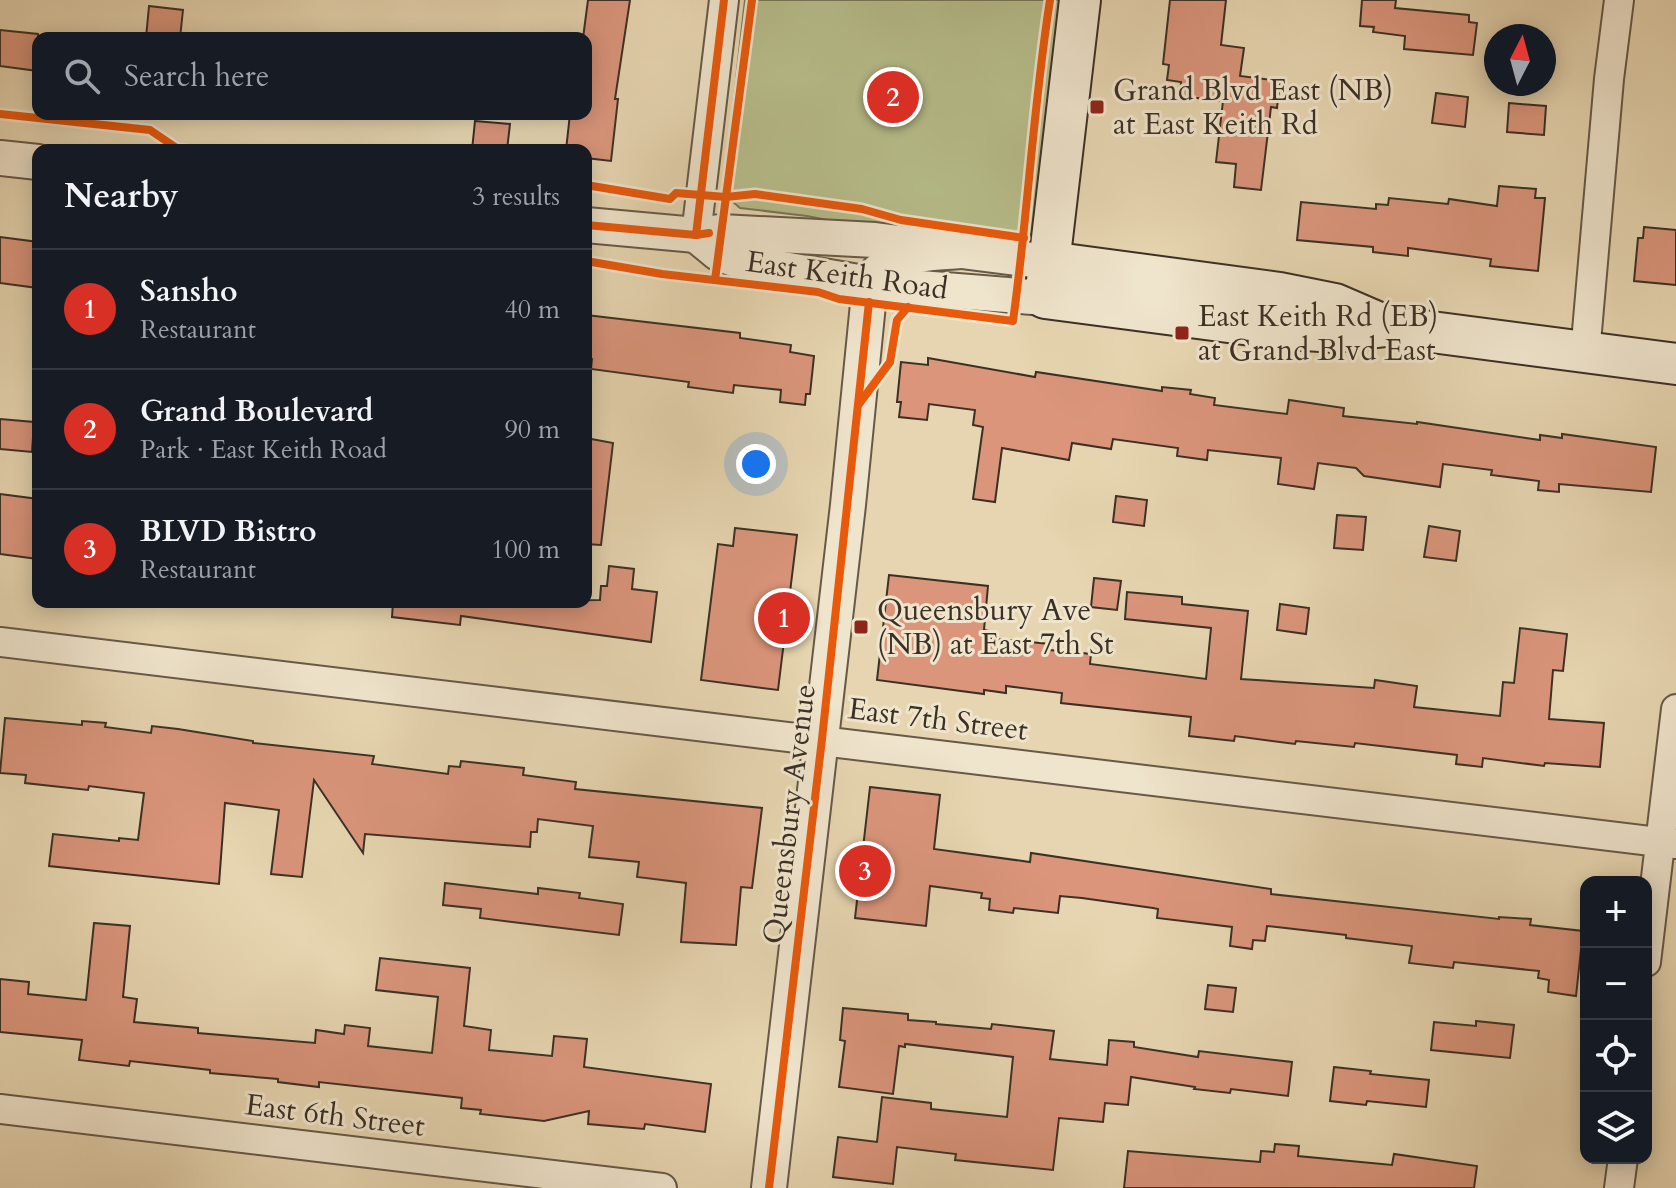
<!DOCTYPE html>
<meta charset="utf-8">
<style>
:root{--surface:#171b24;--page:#242831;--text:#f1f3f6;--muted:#9ea1a6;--line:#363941;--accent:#d93025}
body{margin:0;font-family:Cardo,serif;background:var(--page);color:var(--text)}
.controls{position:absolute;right:24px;bottom:24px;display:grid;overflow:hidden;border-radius:16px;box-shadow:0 4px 20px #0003}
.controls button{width:72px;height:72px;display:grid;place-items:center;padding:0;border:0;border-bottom:2px solid var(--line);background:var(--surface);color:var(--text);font:40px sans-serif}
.compass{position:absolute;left:1484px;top:24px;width:72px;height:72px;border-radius:50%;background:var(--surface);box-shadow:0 4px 20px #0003;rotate:6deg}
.you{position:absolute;left:756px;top:464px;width:28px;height:28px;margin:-20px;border:6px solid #fff;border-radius:50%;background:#1a73e8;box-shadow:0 0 0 12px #1a73e833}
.badge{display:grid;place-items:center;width:52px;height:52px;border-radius:50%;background:var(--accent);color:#fff;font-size:26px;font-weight:700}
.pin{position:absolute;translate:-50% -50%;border:4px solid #fff;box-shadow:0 2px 8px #0006}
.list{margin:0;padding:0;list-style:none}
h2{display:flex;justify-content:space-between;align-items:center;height:104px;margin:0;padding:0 32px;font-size:34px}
h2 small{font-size:26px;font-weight:400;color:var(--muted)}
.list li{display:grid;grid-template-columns:52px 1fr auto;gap:24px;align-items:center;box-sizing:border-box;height:120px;padding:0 32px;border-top:2px solid var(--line)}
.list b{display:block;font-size:30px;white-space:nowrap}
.list p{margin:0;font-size:26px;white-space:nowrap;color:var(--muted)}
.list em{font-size:26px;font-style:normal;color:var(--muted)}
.icon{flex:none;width:44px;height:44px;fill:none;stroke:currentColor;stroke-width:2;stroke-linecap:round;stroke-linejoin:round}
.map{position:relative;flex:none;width:1676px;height:1188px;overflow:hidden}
.search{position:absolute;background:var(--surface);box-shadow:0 4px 20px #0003;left:32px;top:32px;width:560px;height:88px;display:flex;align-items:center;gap:20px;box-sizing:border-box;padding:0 28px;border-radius:16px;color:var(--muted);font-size:30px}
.panel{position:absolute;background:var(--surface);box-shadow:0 4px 20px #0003;left:32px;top:144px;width:560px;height:464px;border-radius:16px}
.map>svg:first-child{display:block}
.green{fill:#b6bd8a;stroke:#787658;stroke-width:2}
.building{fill:#da957b;stroke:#3b3026;stroke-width:2}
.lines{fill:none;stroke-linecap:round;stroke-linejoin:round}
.minor-casing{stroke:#665948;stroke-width:32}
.tertiary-casing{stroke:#665948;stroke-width:38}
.secondary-casing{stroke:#3b3026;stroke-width:44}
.minor{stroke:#efe4cc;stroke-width:28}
.tertiary{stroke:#efe4cc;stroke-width:34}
.secondary{stroke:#efe4cc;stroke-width:40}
.cycleway-casing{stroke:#efe4cc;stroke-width:13}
.cycleway{stroke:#e8590c;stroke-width:8}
.poi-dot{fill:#8f2418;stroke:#efe4cc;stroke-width:3}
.labels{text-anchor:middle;stroke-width:6;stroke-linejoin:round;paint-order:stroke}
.poi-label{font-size:30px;fill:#3b3026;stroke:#efe4cc;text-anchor:start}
.street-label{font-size:30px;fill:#3b3026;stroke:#efe4cc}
</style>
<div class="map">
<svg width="1676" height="1188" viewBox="0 0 1676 1188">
<rect width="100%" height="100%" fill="#e6d5b0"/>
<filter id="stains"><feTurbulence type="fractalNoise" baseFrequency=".0025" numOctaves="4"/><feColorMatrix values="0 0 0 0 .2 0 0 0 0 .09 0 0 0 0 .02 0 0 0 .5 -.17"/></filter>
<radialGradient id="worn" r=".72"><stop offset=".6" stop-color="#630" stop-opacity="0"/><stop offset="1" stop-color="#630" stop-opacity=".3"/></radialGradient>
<polygon class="green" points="745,0 1063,0 1034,231 1019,246 873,229 807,216 740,208 723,193"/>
<g class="building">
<polygon points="588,0 630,0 615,99 618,99 611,161 586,158 586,150 566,150 570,114 586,114 586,38 583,38"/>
<polygon points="1170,0 1226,0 1221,45 1244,48 1240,76 1280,81 1277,108 1271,107 1261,190 1234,187 1236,164 1216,162 1223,101 1180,96 1181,82 1167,80 1169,65 1163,64"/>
<polygon points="1362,0 1396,0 1395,8 1469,15 1469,22 1477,23 1473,55 1404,49 1405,36 1373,32 1374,27 1360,26"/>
<polygon points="149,6 183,10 180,38 146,38"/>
<polygon points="0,30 38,34 38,71 0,66"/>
<polygon points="1436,93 1468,97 1465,127 1432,123"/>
<polygon points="1509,103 1546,106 1544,135 1507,132"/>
<polygon points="475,121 510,124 507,150 472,150"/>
<polygon points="1499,186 1536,189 1535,198 1545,198 1538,271 1490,266 1491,259 1408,248 1408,256 1373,252 1373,247 1297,240 1301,202 1376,209 1376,204 1388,205 1389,198 1448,204 1449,199 1497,206"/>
<polygon points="1644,227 1676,230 1676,285 1634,281 1638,238 1643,238"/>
<polygon points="0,237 38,242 38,288 0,283"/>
<polygon points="586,315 740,333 740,338 791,345 790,352 814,356 810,394 806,394 805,405 780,402 781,390 734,385 733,393 688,387 689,382 591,369 592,359 586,358"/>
<polygon points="928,358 1035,377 1036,372 1162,391 1162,387 1191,390 1190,394 1215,398 1214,405 1287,414 1289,400 1344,408 1343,416 1417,424 1417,422 1540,440 1540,435 1562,438 1562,434 1656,447 1651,492 1559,484 1559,492 1538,490 1539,481 1491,475 1492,470 1443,464 1440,487 1364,476 1356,468 1318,463 1314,489 1278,484 1281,458 1208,450 1207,460 1177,456 1178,448 1113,439 1111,449 1072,443 1069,460 1002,448 995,502 973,499 983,427 973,425 975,410 929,404 927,420 899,417 901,402 897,402 901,362 928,365"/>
<polygon points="0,419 34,422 32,452 0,449"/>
<polygon points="586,438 613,443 601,545 586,544"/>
<polygon points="0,494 38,499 38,559 0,554"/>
<polygon points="1116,496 1147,500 1144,526 1113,522"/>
<polygon points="1337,515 1366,517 1363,550 1334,548"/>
<polygon points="1429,526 1460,531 1456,561 1424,557"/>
<polygon points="735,528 797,535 778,690 701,680 718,544 733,546"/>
<polygon points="609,566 634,569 632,589 657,592 651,642 461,616 460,625 392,617 393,602 600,600 601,586 607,586"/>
<polygon points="889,575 988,586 984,630 989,631 988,638 1050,644 1050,650 1091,654 1090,664 1206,679 1211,628 1125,619 1127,592 1182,597 1182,604 1248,611 1241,679 1374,688 1375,680 1417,686 1414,707 1500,716 1503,682 1514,683 1520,628 1567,634 1563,671 1553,670 1549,719 1604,723 1600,767 1545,763 1544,766 1483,758 1482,767 1456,764 1457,755 1355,743 1354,747 1296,741 1295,744 1235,736 1234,741 1189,736 1191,717 1061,703 1062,693 1006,686 1006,693 984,690 984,694 877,680"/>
<polygon points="1094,578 1121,581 1117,610 1091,607"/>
<polygon points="1280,604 1309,608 1306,634 1277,630"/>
<polygon points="5,718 82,725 82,721 106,723 105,727 151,733 152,726 178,729 253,741 253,743 374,756 372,764 448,774 449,766 460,767 461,761 524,768 523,775 576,782 575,789 762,808 752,888 741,887 736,945 681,942 686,883 637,877 639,862 589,857 593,826 538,819 537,832 531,832 530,847 365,834 363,853 314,780 302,877 271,874 279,810 225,803 219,884 49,866 53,834 119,841 119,838 138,840 144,793 89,786 88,790 25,783 26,775 0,773"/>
<polygon points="870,787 940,795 934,849 1030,862 1031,853 1271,889 1271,894 1499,919 1499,917 1531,919 1530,925 1583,931 1576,996 1548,992 1549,980 1538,978 1539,971 1454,962 1453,968 1409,963 1412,946 1346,938 1346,935 1267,926 1265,941 1253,940 1252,949 1230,946 1232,927 1157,918 1158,909 1153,908 1082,898 1060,896 1058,913 1014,908 1013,913 989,910 990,899 981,898 982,893 930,886 926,926 855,918"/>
<polygon points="445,883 538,894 538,888 580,893 579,898 623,904 619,935 480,918 481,909 443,905"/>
<polygon points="94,923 130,926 123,997 137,999 134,1022 198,1028 198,1033 315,1043 316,1030 344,1034 345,1025 370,1028 368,1046 432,1053 438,997 376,990 380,958 470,968 464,1026 491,1030 489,1050 552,1056 554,1036 587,1039 584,1067 711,1084 705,1132 645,1124 644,1129 588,1124 589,1111 544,1121 480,1114 481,1110 461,1108 462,1098 319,1082 319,1087 278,1082 278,1079 210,1073 210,1070 130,1061 129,1066 79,1060 82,1040 0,1032 0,979 29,982 28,994 86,1000"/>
<polygon points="1208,985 1236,988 1233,1012 1205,1009"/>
<polygon points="843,1008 908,1014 908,1020 936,1022 936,1024 991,1029 992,1024 1054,1031 1050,1059 1107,1065 1109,1040 1134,1042 1134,1047 1198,1057 1199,1051 1292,1062 1288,1096 1231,1089 1230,1093 1194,1089 1195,1087 1131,1077 1128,1105 1105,1103 1103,1122 1059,1118 1053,1170 955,1160 956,1154 897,1147 893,1184 833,1177 838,1137 877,1142 882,1097 931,1103 931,1109 1007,1117 1013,1057 905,1044 905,1047 899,1046 893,1094 839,1087 845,1041 840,1040"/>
<polygon points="1476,1021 1514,1025 1510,1058 1431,1050 1434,1022 1476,1026"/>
<polygon points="1334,1067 1371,1071 1370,1074 1429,1080 1426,1107 1367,1101 1366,1105 1330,1101"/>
<polygon points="1275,1144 1299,1146 1298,1156 1392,1165 1394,1154 1477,1166 1474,1188 1124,1188 1128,1151 1260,1162 1261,1151 1274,1152"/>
</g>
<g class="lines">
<g class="minor-casing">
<g id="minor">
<polyline points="696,235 724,0"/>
<polyline points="1585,354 1609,79 1619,0"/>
<polyline points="0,642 1676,844"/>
<polyline points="1646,962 1676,709"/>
<polyline points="0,1109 662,1188"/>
<polyline points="1619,1188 1623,1158"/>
</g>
</g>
<g class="tertiary-casing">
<g id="tertiary">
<polyline points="0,158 38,162"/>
<polyline points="586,225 696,235 721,232 875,240 1049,262"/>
<polyline points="696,235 718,253 742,262 870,284 1045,298"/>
<path d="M769,1188L848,505L870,284C883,252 929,254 960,251"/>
</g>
</g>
<g class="secondary-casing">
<g id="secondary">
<polyline points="1080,0 1045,298 1274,328 1336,332 1386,326"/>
<polyline points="1049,262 1280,293 1335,304 1386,326 1676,364"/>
</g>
</g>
<use href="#minor" class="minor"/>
<use href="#tertiary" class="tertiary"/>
<use href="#secondary" class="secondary"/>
<g class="cycleway-casing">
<g id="cycleway">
<polyline points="0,114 150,130 178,149 186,150"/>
<polyline points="586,185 670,199 676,193 726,197 755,194 862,209 901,220 1024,238"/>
<polyline points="586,225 696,235 709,233"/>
<polyline points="696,235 724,0"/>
<path d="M586,261L662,274L818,292L839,299L1013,321C1028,214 1033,107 1050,0"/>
<polyline points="715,280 752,0"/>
<polyline points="859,404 890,362 897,320 908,307"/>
<polyline points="769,1188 822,739 869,302"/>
</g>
</g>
<use href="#cycleway" class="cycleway"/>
</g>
<g class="poi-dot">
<rect x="1089" y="99" width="16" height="16" rx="4"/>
<rect x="1174" y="325" width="16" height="16" rx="4"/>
<rect x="853" y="619" width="16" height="16" rx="4"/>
</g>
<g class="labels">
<g class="poi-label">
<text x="1113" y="100">Grand Blvd East (NB)<tspan x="1113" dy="34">at East Keith Rd</tspan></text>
<text x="1198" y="326">East Keith Rd (EB)<tspan x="1198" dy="34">at Grand Blvd East</tspan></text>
<text x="877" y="620">Queensbury Ave<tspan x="877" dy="34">(NB) at East 7th St</tspan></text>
</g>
<g class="street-label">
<text transform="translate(847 275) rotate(8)" y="10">East Keith Road</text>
<text transform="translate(938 719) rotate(7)" y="10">East 7th Street</text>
<text transform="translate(789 814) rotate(-83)" y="10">Queensbury Avenue</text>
<text transform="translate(335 1115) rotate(7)" y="10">East 6th Street</text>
</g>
</g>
<rect width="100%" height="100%" filter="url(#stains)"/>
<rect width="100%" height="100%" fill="url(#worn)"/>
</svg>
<div class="controls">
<button>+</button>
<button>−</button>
<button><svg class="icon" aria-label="locate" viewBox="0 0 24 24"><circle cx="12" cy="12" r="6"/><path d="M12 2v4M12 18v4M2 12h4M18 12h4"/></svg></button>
<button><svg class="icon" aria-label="layers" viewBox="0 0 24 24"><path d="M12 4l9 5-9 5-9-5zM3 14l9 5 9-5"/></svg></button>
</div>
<svg class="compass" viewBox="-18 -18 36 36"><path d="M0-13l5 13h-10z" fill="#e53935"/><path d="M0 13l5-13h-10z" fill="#9ea1a6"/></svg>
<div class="you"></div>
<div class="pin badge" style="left:784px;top:618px">1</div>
<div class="pin badge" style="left:893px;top:97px">2</div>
<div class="pin badge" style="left:865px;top:871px">3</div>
<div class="search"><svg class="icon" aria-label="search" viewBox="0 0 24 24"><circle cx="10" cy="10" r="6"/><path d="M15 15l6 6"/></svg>Search here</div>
<section class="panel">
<h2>Nearby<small>3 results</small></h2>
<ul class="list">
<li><span class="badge">1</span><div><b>Sansho</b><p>Restaurant</p></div><em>40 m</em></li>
<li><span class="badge">2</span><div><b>Grand Boulevard</b><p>Park · East Keith Road</p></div><em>90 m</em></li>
<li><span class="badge">3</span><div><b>BLVD Bistro</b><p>Restaurant</p></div><em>100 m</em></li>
</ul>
</section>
</div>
